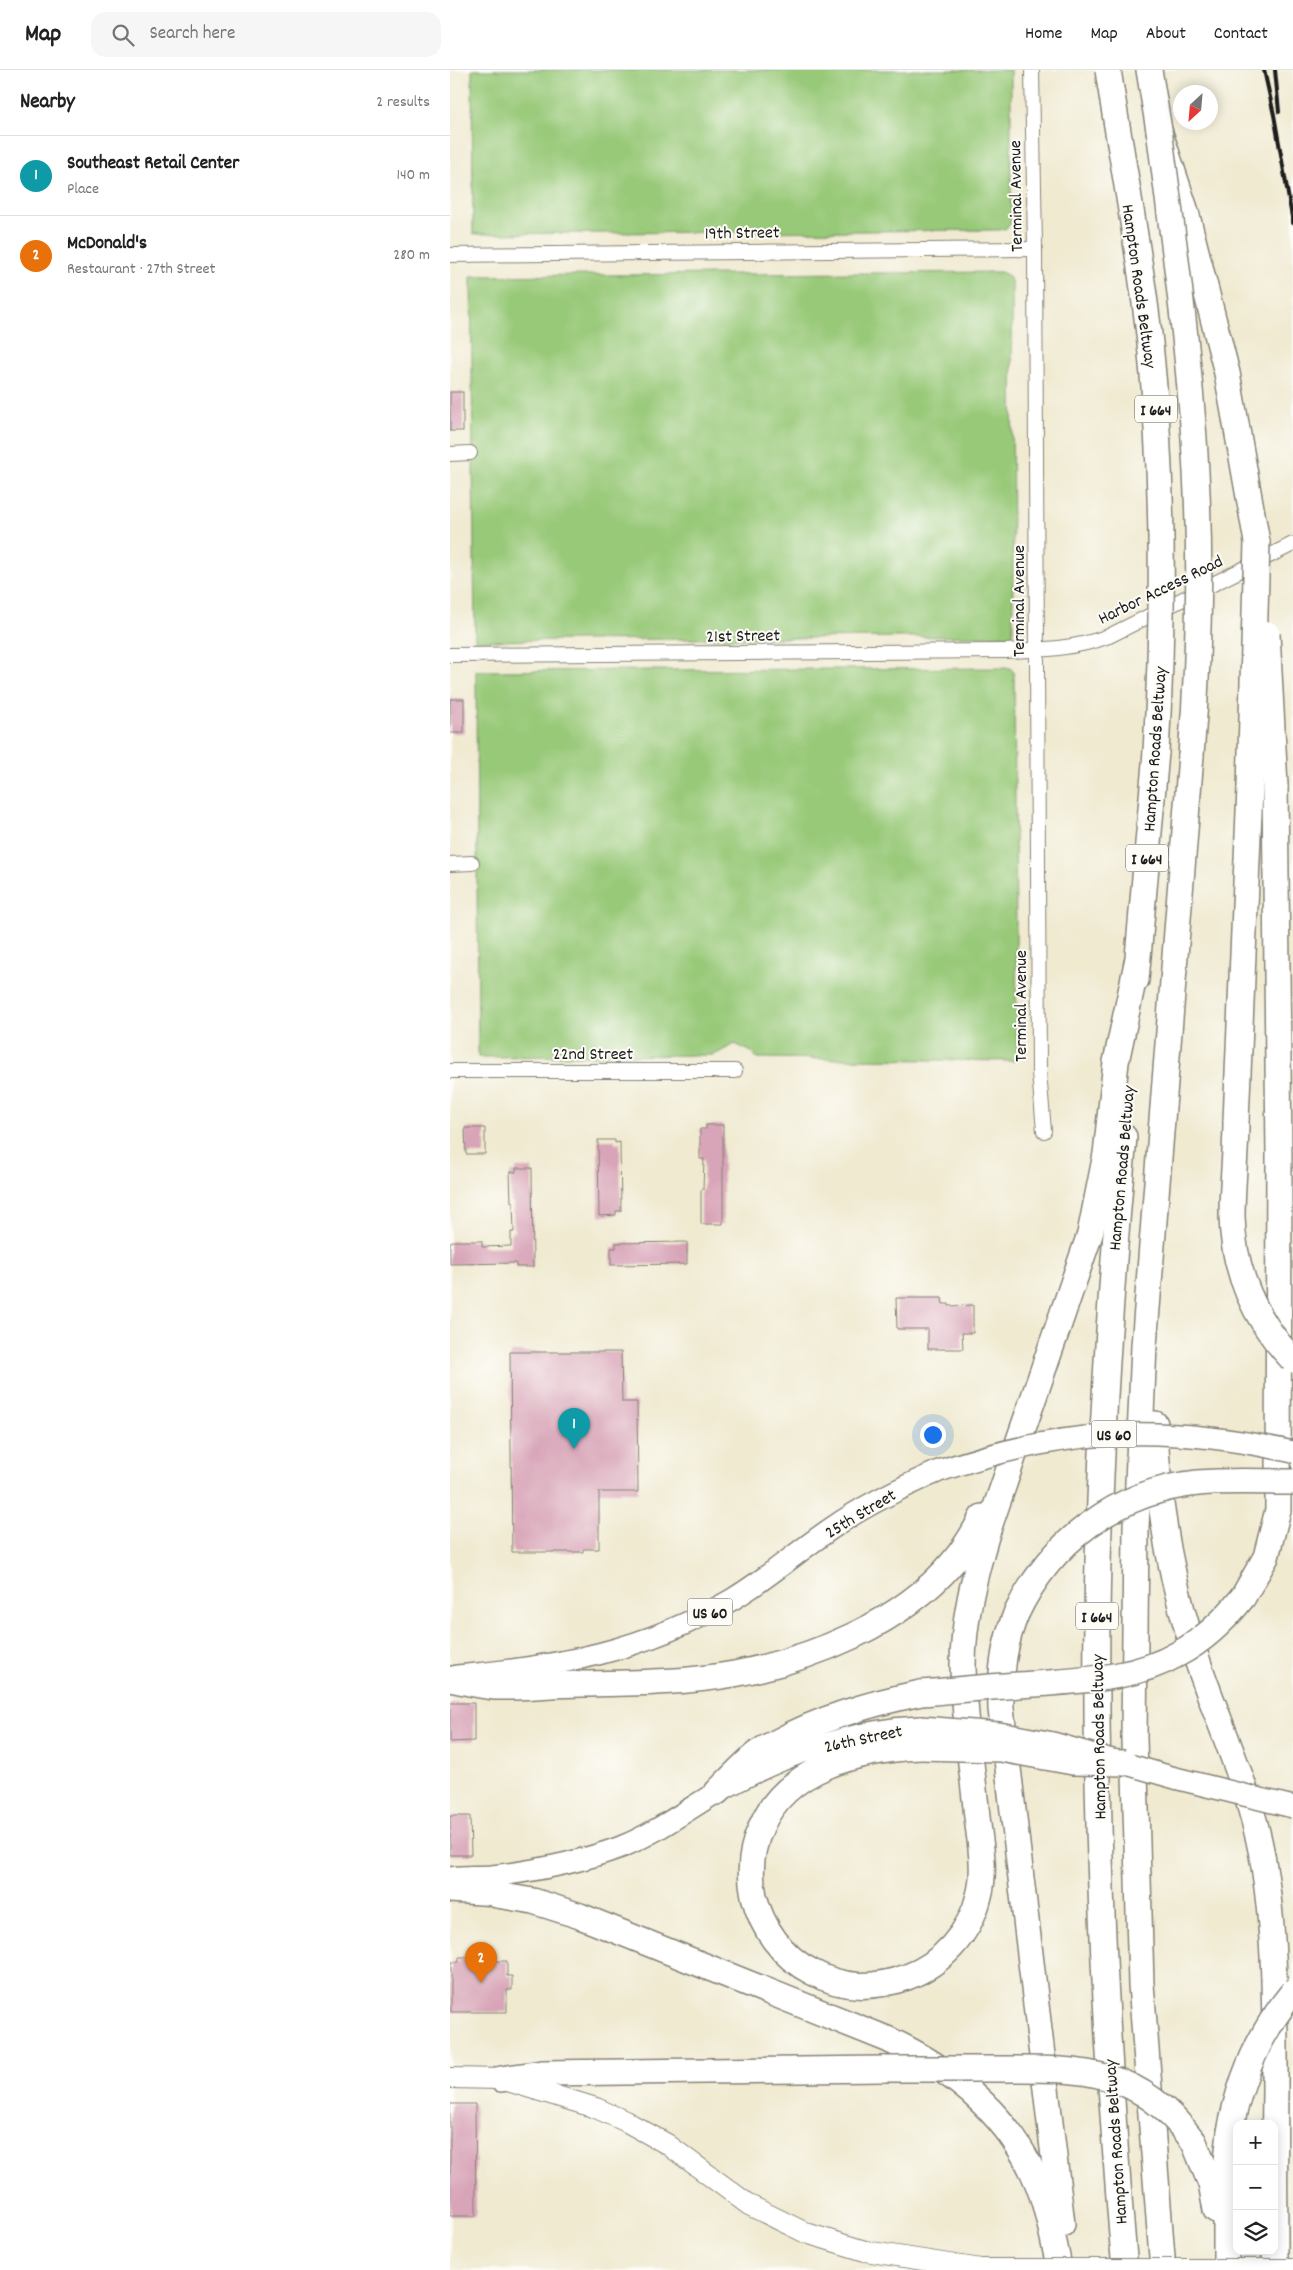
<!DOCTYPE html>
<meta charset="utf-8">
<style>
:root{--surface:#fff;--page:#f6f6f6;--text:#222;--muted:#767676;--line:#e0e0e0;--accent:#b5179e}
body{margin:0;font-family:Dekko,sans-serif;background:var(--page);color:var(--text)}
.controls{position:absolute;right:15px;bottom:15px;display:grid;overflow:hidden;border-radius:10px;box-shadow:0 2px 12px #0003}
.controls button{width:45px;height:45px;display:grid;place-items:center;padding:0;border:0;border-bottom:1px solid var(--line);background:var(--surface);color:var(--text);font:25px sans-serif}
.compass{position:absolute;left:723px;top:15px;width:45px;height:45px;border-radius:50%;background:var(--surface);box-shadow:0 2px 12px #0003;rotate:206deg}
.you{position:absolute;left:482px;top:1364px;width:18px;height:18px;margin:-12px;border:4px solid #fff;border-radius:50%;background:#1a73e8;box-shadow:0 0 0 8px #1a73e833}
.badge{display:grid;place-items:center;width:32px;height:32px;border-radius:50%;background:var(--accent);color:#fff;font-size:16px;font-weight:700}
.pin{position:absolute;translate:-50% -41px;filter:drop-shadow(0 1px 2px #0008)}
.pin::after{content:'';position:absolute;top:26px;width:18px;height:15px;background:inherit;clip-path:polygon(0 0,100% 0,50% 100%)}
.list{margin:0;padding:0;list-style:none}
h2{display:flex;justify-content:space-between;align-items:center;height:65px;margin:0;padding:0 20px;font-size:21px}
h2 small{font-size:16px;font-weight:400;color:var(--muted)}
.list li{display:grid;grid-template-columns:32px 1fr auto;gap:15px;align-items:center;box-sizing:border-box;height:80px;padding:0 20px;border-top:1px solid var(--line)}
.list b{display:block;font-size:19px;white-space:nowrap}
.list p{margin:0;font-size:16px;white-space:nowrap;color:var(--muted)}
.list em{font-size:16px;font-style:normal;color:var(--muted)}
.icon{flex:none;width:28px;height:28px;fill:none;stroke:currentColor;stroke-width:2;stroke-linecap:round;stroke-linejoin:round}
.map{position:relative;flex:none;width:843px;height:2200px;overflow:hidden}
header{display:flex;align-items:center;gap:30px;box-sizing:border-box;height:70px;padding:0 25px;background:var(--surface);border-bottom:1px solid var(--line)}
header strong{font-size:24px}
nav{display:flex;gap:28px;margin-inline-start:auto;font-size:18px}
.search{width:350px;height:45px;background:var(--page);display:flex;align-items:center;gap:12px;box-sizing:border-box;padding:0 18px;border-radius:15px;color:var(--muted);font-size:19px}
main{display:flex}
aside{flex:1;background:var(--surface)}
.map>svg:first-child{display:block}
.green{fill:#98c978;stroke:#5a724a}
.building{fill:#d8a4b8}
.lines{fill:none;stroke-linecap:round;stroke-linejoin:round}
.street-casing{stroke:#868376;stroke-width:16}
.secondary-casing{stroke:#868376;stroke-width:22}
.primary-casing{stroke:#868376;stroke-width:24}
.highway-casing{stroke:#868376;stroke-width:28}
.street{stroke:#fff;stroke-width:14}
.secondary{stroke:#fff;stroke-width:20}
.primary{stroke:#fff;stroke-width:21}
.highway{stroke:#fff;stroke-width:25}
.rail{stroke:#1c1c1c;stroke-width:4}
.secondary-bridge-casing{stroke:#868376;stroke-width:22;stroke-linecap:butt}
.primary-bridge-casing{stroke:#868376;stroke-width:24;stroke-linecap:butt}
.highway-bridge-casing{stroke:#868376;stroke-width:28;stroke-linecap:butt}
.secondary-bridge{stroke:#fff;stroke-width:20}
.primary-bridge{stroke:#fff;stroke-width:21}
.highway-bridge{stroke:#fff;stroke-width:25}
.labels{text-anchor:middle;stroke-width:4;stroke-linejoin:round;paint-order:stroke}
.shield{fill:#fdfcf7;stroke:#605f5e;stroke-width:1}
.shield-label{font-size:16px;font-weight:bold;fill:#1c1c1c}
.street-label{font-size:18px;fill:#1c1c1c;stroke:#fdfcf7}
</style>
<header>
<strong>Map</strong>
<div class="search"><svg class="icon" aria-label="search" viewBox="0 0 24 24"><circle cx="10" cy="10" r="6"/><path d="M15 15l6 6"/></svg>Search here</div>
<nav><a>Home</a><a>Map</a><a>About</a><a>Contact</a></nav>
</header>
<main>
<aside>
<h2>Nearby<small>2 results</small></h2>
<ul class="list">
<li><span class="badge" style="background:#0f9aa8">1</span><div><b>Southeast Retail Center</b><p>Place</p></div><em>140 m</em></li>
<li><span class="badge" style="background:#e8710a">2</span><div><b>McDonald's</b><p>Restaurant · 27th Street</p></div><em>280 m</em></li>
</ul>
</aside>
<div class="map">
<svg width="843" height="2200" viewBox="0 0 843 2200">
<rect width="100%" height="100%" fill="#fdfcf7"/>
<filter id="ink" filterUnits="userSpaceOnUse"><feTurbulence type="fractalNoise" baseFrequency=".02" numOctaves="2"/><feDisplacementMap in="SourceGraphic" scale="10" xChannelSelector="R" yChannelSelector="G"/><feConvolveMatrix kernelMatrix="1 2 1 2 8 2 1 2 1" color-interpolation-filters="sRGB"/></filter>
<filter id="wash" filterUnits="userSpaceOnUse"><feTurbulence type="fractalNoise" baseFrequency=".0096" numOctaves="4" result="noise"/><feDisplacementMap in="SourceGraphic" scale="20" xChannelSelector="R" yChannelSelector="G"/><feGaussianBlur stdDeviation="1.12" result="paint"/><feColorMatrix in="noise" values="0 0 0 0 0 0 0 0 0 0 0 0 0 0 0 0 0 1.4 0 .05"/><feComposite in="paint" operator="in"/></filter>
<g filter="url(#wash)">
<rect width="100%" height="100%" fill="#f0ead1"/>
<g class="green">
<polygon points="22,0 561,0 561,153 557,158 550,160 23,164"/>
<polygon points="551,202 559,206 562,214 563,566 25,571 21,206"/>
<polygon points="560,598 564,602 567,991 307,988 300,981 285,974 264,985 28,987 26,601"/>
</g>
<g id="blocks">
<g class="building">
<rect x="0" y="322" width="13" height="39"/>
<rect x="0" y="629" width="14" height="34"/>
<polygon points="256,1055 273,1055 273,1154 251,1154 251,1120 253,1120 254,1089 250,1089 250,1059 256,1059"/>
<polygon points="15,1058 35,1058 35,1084 16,1084"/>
<polygon points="148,1070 165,1070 165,1073 170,1072 171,1141 166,1141 166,1145 149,1146"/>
<polygon points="66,1098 82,1098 83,1197 66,1197 66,1193 0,1194 0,1174 2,1171 32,1171 32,1177 61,1176 61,1162 64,1162 63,1132 61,1132 60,1102 66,1102"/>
<polygon points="237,1172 237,1194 161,1195 161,1178 166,1178 166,1173"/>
<polygon points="446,1228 492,1228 493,1234 499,1234 499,1236 523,1235 523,1263 512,1263 513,1279 478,1279 478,1259 447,1259"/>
<polygon points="60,1282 171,1282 172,1332 187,1332 188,1422 149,1422 149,1479 133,1479 133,1482 62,1482"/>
<polygon points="0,1633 24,1633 24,1671 0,1672"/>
<polygon points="0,1746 20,1746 21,1785 0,1785"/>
<polygon points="9,1887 44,1887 43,1891 57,1891 57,1906 62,1906 62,1920 57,1920 57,1942 1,1942 1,1892 9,1892"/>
<polygon points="0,2034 25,2034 26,2146 0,2146"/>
</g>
</g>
</g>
<g filter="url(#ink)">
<use href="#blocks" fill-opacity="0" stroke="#868376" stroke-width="1"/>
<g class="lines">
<g class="street-casing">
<g id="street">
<polyline points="582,0 585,179 589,1002 594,1061"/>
<polyline points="0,185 585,179"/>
<polyline points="0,384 20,383"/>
<path d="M0,585L555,581C592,580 625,579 659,566L843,474"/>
<polyline points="0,794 22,793"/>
<polyline points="0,1001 285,1001"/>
</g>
</g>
<g class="secondary-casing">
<polyline id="secondary" points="0,2008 51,2009 146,2038 175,2051 217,2074 299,2135 356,2163 415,2181 531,2199"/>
</g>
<g class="primary-casing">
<g id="primary">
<path d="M7,1606C108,1597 194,1581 283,1529C318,1508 348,1481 382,1458C415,1435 452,1417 489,1401"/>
<path d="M0,1808C14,1806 28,1807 42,1806C85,1801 130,1792 171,1777C206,1763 235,1741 267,1722C327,1688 400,1659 471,1657"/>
<polyline points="0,1822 47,1825"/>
</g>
</g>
<g class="highway-casing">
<g id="highway">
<polyline points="699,0 709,60 736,142 777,303 807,472"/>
<polyline points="686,910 706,682"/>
<polyline points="786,1051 800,718"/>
<path d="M674,1067C660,1226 649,1385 647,1545C645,1763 656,1982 675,2200"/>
<path d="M705,1354C707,1427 719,1501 741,1571C763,1643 798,1710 812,1785C826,1863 825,1943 825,2022C824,2082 825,2141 825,2200"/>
<polyline points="793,1527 816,1487 828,1440 829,1085 825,716"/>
<path d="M566,1544C553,1575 550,1607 551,1639L612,2154"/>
<path d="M0,1609C15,1612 30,1616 45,1617C74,1618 103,1614 132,1614C183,1613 234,1613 284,1604C362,1589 451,1554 503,1492C515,1478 524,1463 532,1447"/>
<path d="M470,1677C410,1680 336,1697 311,1757C301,1779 299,1803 304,1826C312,1858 332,1887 362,1902C393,1919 423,1919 457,1907C492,1894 520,1863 529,1826C536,1801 530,1772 527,1747C522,1697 514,1646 513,1596C513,1550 524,1507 537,1463L640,1164L656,1084L666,992L687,893"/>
<path d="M267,1722C279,1710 292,1696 305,1685C312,1679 321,1675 329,1671C373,1647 422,1633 471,1623"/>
<path d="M47,1825L83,1831L130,1846L437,1969C506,2001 567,2051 592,2125C600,2149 604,2175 610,2200"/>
<polyline points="51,2009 92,2003 435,1999"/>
<polyline points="744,2072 761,2114 766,2140"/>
<polyline points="713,2200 691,1914 684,1668 686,1458 694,1276 741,685"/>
<polyline points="776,2200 776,2099 780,2062"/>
</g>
</g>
<use href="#street" class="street"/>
<use href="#secondary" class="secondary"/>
<use href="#primary" class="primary"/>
<use href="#highway" class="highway"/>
<g class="rail">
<polyline points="814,0 824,45 843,153"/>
<polyline points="825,0 829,42"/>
</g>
<g class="secondary-bridge-casing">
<polyline id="secondary-bridge" points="531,2199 843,2199"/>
</g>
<g class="primary-bridge-casing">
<g id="primary-bridge">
<path d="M489,1401C616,1358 712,1353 843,1382"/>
<polyline points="471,1657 549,1663 603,1673 725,1708 843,1737"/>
</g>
</g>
<g class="highway-bridge-casing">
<g id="highway-bridge">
<path d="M658,0C672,91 690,182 700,273C714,409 714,545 706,682"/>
<path d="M709,60C724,173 740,287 746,402C751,496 749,591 741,685"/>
<polyline points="817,564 825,716"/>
<polyline points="800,718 807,472"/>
<path d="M786,1051C786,1083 782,1115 782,1146C783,1201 805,1251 843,1290"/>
<path d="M566,1544C600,1472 667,1421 748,1413C779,1410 811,1412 843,1412"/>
<path d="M471,1623C509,1620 547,1616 585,1614C633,1610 685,1609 728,1584C754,1570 775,1550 793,1527"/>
<polyline points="470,1677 551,1679 623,1692 675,1693"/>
<path d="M435,1999C474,1999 513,1999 553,1999C637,1998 690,2000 744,2072"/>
<path d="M780,2062C789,2011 810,1962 843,1922"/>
</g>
</g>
<use href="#secondary-bridge" class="secondary-bridge"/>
<use href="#primary-bridge" class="primary-bridge"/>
<use href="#highway-bridge" class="highway-bridge"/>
</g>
</g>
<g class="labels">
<g class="shield">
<rect x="685" y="325.5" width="42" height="27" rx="4"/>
<rect x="676" y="774.5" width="42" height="27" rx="4"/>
<rect x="641.5" y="1350.5" width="45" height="27" rx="4"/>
<rect x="237.5" y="1528.5" width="45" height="27" rx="4"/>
<rect x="626" y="1532.5" width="42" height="27" rx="4"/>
</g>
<g class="shield-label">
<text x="706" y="345">I 664</text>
<text x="697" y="794">I 664</text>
<text x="664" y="1370">US 60</text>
<text x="260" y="1548">US 60</text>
<text x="647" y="1552">I 664</text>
</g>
<g class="street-label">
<text transform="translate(565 126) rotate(-91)" y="6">Terminal Avenue</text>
<text transform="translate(292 162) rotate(-1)" y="6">19th Street</text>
<text transform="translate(690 216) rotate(82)" y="6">Hampton Roads Beltway</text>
<text transform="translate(710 519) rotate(-26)" y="6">Harbor Access Road</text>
<text transform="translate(568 531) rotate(-90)" y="6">Terminal Avenue</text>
<text transform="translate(293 565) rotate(-1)" y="6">21st Street</text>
<text transform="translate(704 679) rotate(-86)" y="6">Hampton Roads Beltway</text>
<text transform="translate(570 936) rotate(-90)" y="6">Terminal Avenue</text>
<text x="143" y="989">22nd Street</text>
<text transform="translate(671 1098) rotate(-85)" y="6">Hampton Roads Beltway</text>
<text transform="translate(410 1443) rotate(-31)" y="6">25th Street</text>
<text transform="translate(648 1667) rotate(-91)" y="6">Hampton Roads Beltway</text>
<text transform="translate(413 1668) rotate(-12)" y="6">26th Street</text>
<text transform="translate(665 2072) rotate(-94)" y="6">Hampton Roads Beltway</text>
</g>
</g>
</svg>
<div class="controls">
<button>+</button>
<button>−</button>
<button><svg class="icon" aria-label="layers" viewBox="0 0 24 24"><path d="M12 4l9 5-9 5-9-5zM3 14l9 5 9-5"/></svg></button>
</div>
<svg class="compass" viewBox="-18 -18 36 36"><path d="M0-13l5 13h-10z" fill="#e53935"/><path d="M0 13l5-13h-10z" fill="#767676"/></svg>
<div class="you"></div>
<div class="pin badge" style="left:124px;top:1379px;background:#0f9aa8">1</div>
<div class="pin badge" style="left:31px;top:1913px;background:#e8710a">2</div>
</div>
</main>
